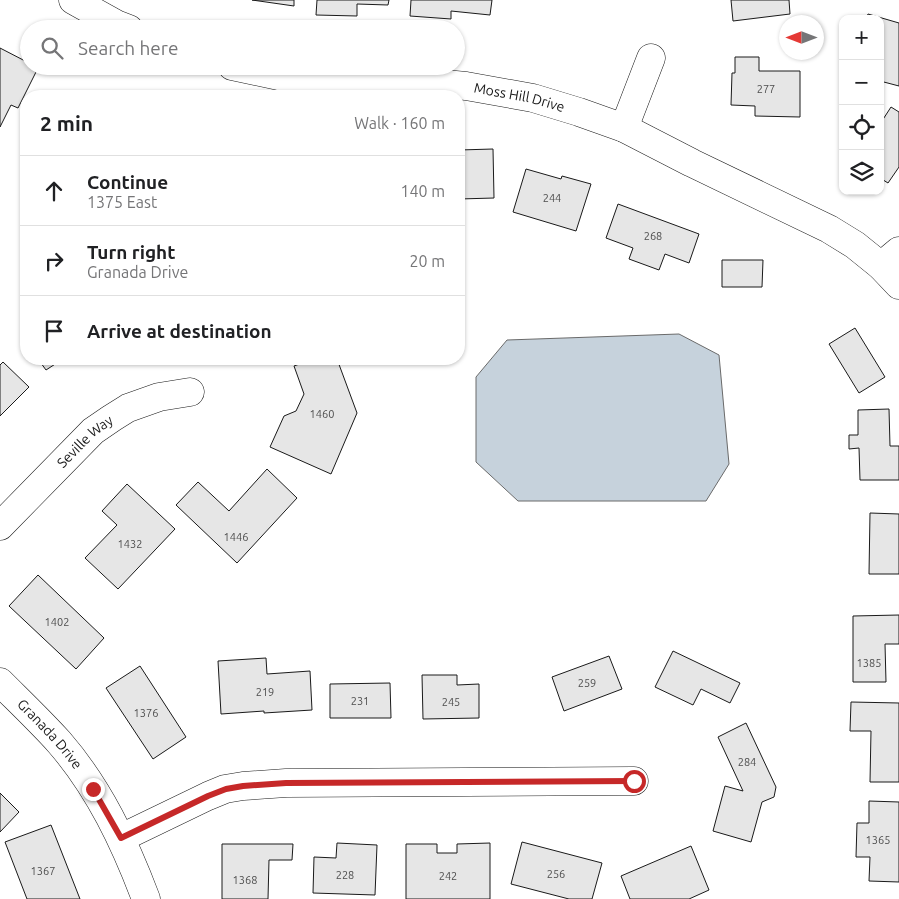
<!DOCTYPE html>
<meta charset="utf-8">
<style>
:root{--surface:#fff;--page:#f6f6f6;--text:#202124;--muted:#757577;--line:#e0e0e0}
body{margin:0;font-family:Ubuntu,sans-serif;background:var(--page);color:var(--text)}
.controls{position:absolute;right:15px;top:15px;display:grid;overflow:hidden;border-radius:10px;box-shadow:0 1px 4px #0004}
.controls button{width:45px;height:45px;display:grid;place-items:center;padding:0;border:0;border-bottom:1px solid var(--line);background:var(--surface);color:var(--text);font:25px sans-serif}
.compass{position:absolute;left:779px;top:15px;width:45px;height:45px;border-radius:50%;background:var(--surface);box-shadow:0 1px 4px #0004;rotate:270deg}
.stop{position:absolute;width:15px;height:15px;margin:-11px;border:4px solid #c62828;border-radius:50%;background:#fff}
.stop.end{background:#c62828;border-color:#fff;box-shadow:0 1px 5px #0008}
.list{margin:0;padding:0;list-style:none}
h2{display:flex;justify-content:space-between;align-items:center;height:65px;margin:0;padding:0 20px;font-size:21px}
h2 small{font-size:16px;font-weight:400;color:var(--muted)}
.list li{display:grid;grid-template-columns:32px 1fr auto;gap:15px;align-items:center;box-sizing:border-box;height:70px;padding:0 20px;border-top:1px solid var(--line)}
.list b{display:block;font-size:19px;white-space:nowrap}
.list p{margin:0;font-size:16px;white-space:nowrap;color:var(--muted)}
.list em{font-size:16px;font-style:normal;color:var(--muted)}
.icon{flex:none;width:28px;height:28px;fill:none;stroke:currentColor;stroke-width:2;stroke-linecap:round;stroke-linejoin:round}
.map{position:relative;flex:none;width:899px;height:899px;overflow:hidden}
.search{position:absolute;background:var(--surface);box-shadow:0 1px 4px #0004;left:20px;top:20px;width:445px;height:55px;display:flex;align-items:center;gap:12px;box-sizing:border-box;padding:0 18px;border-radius:28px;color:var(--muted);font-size:19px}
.panel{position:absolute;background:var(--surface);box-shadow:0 1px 4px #0004;left:20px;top:90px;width:445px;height:275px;border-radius:20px}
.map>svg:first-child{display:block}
.water{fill:#c6d2dc;stroke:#6a6a6a}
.building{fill:#e6e6e6;stroke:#1a1a1a}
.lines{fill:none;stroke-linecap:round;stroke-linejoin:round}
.minor-casing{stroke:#1a1a1a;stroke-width:29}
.minor{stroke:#fff;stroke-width:28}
.route{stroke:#c62828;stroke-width:6}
.labels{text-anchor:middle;stroke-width:4;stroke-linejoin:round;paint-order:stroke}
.number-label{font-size:11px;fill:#4d4d4d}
.street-label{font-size:14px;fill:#1a1a1a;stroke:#fff}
</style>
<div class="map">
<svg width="899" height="899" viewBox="0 0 899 899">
<rect width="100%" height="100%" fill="#fff"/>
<polygon class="water" points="679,334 719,355 729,464 706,501 518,501 476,462 476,377 507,340"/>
<g class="building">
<polygon points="252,0 294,0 294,6"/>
<polygon points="317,0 389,0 388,5 357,4 357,16 316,15"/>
<polygon points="411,0 492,0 490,15 451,11 451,19 410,16"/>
<polygon points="731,0 789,0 790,14 733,21"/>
<polygon points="868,14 899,23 899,86 880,81 880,19 866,19"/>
<polygon points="0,48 29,63 29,66 36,66 38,68 18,108 11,105 0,127"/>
<polygon points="735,57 759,57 759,71 800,71 800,117 755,116 755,106 731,105 732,73 735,73"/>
<polygon points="891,107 899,112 899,167 888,183 880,178 880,124"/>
<polygon points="493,149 494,198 459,199 459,150"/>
<polygon points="526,169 561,179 562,176 591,184 576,231 513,212"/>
<polygon points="618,204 699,234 689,263 665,254 659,270 629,259 633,248 606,238"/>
<polygon points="722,260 763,260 762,287 722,287"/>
<polygon points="855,328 885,377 859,393 829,344"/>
<polygon points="38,359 63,359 46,370"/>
<polygon points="313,359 337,359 357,413 331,474 270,447 284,416 296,411 304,394 294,366"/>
<polygon points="3,362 29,387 0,416 0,365"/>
<polygon points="889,409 890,446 899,446 899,480 860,480 859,448 849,449 849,435 858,435 858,410"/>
<polygon points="267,469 297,498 237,563 176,505 198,482 229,511"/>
<polygon points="127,484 175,529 118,589 85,558 117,525 102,511"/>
<polygon points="870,513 899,514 899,574 869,574"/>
<polygon points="38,575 104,638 76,669 9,606"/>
<polygon points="899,615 899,644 885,644 886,682 853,682 853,616"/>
<polygon points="673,651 740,683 730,703 701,689 693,705 655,687"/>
<polygon points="609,656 622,689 564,711 552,677"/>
<polygon points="266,658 267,674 310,671 312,710 264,713 264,711 221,714 218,661"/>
<polygon points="140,666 186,737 153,759 106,688"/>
<polygon points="422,675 457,675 457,685 479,684 479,718 423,719"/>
<polygon points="390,683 391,718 330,718 330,684"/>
<polygon points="851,702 899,703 899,782 870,782 871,731 850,731"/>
<polygon points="746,723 776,787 774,797 762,802 751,842 713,831 725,786 743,791 718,737"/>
<polygon points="0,793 19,812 0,832"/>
<polygon points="869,801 899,802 899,882 869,881 870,857 856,857 857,823 869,823"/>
<polygon points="51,825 80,899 27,899 5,842"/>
<polygon points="522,842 602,863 592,899 569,899 511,884"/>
<polygon points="337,843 377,845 375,895 313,893 314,857 336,858"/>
<polygon points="490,843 490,899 406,899 406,844 437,844 437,853 457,853 457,844"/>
<polygon points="222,844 293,844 292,860 269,860 268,899 222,899"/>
<polygon points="691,846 709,890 689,899 630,899 621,876"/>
</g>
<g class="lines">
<g class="minor-casing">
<g id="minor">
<polyline points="73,0 116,24 129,29"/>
<path id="s1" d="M232,66L279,76L315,80H402L466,86L533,98L579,112L624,128L692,163L829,229L855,245L881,266L899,285"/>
<polyline points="624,128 651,58"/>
<polyline points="881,266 899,251"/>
<path id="s2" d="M0,526L93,431L112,418L128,408L159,397L190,392"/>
<path id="s3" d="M0,682C20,702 40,721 59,742C99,788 125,843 146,899"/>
<polyline points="121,838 208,796 225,789 243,786 286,783 634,781"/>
</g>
</g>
<use href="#minor" class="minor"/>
</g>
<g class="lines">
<polyline class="route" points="93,789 121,838 208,796 226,789 243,786 286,783 634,781"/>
</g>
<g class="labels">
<g class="number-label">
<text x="766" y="93">277</text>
<text x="552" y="202">244</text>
<text x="653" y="240">268</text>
<text x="322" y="418">1460</text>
<text x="236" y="541">1446</text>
<text x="130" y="548">1432</text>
<text x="57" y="626">1402</text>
<text x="869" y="667">1385</text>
<text x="587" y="687">259</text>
<text x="265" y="696">219</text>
<text x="360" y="705">231</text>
<text x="451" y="706">245</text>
<text x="146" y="717">1376</text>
<text x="747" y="766">284</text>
<text x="878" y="844">1365</text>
<text x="43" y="875">1367</text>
<text x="556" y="878">256</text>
<text x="345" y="879">228</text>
<text x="448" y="880">242</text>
<text x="245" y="884">1368</text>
</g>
<g class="street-label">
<text dy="5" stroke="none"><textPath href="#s1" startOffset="290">Moss Hill Drive</textPath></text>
<text dy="5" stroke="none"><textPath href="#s2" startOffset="120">Seville Way</textPath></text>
<text dy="5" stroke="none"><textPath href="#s3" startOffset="72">Granada Drive</textPath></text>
</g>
</g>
</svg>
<div class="controls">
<button>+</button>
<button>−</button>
<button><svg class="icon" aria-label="locate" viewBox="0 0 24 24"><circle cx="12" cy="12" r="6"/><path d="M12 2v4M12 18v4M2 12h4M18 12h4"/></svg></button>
<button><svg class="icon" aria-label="layers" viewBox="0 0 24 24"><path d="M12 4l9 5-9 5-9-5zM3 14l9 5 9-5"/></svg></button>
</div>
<svg class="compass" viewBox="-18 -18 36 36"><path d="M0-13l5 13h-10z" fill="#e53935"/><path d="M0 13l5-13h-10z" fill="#757577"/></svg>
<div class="stop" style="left:634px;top:781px"></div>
<div class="stop end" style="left:93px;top:789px"></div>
<div class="search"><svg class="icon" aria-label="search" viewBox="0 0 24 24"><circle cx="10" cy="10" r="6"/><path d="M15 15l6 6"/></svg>Search here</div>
<section class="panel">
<h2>2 min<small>Walk · 160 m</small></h2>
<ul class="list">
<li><svg class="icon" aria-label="ahead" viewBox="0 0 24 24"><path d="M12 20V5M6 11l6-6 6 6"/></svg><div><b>Continue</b><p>1375 East</p></div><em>140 m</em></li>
<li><svg class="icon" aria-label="right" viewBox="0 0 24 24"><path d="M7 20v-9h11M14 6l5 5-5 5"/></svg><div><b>Turn right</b><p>Granada Drive</p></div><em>20 m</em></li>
<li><svg class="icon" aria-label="arrive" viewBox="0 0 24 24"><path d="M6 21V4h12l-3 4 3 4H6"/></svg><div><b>Arrive at destination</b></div></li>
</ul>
</section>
</div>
